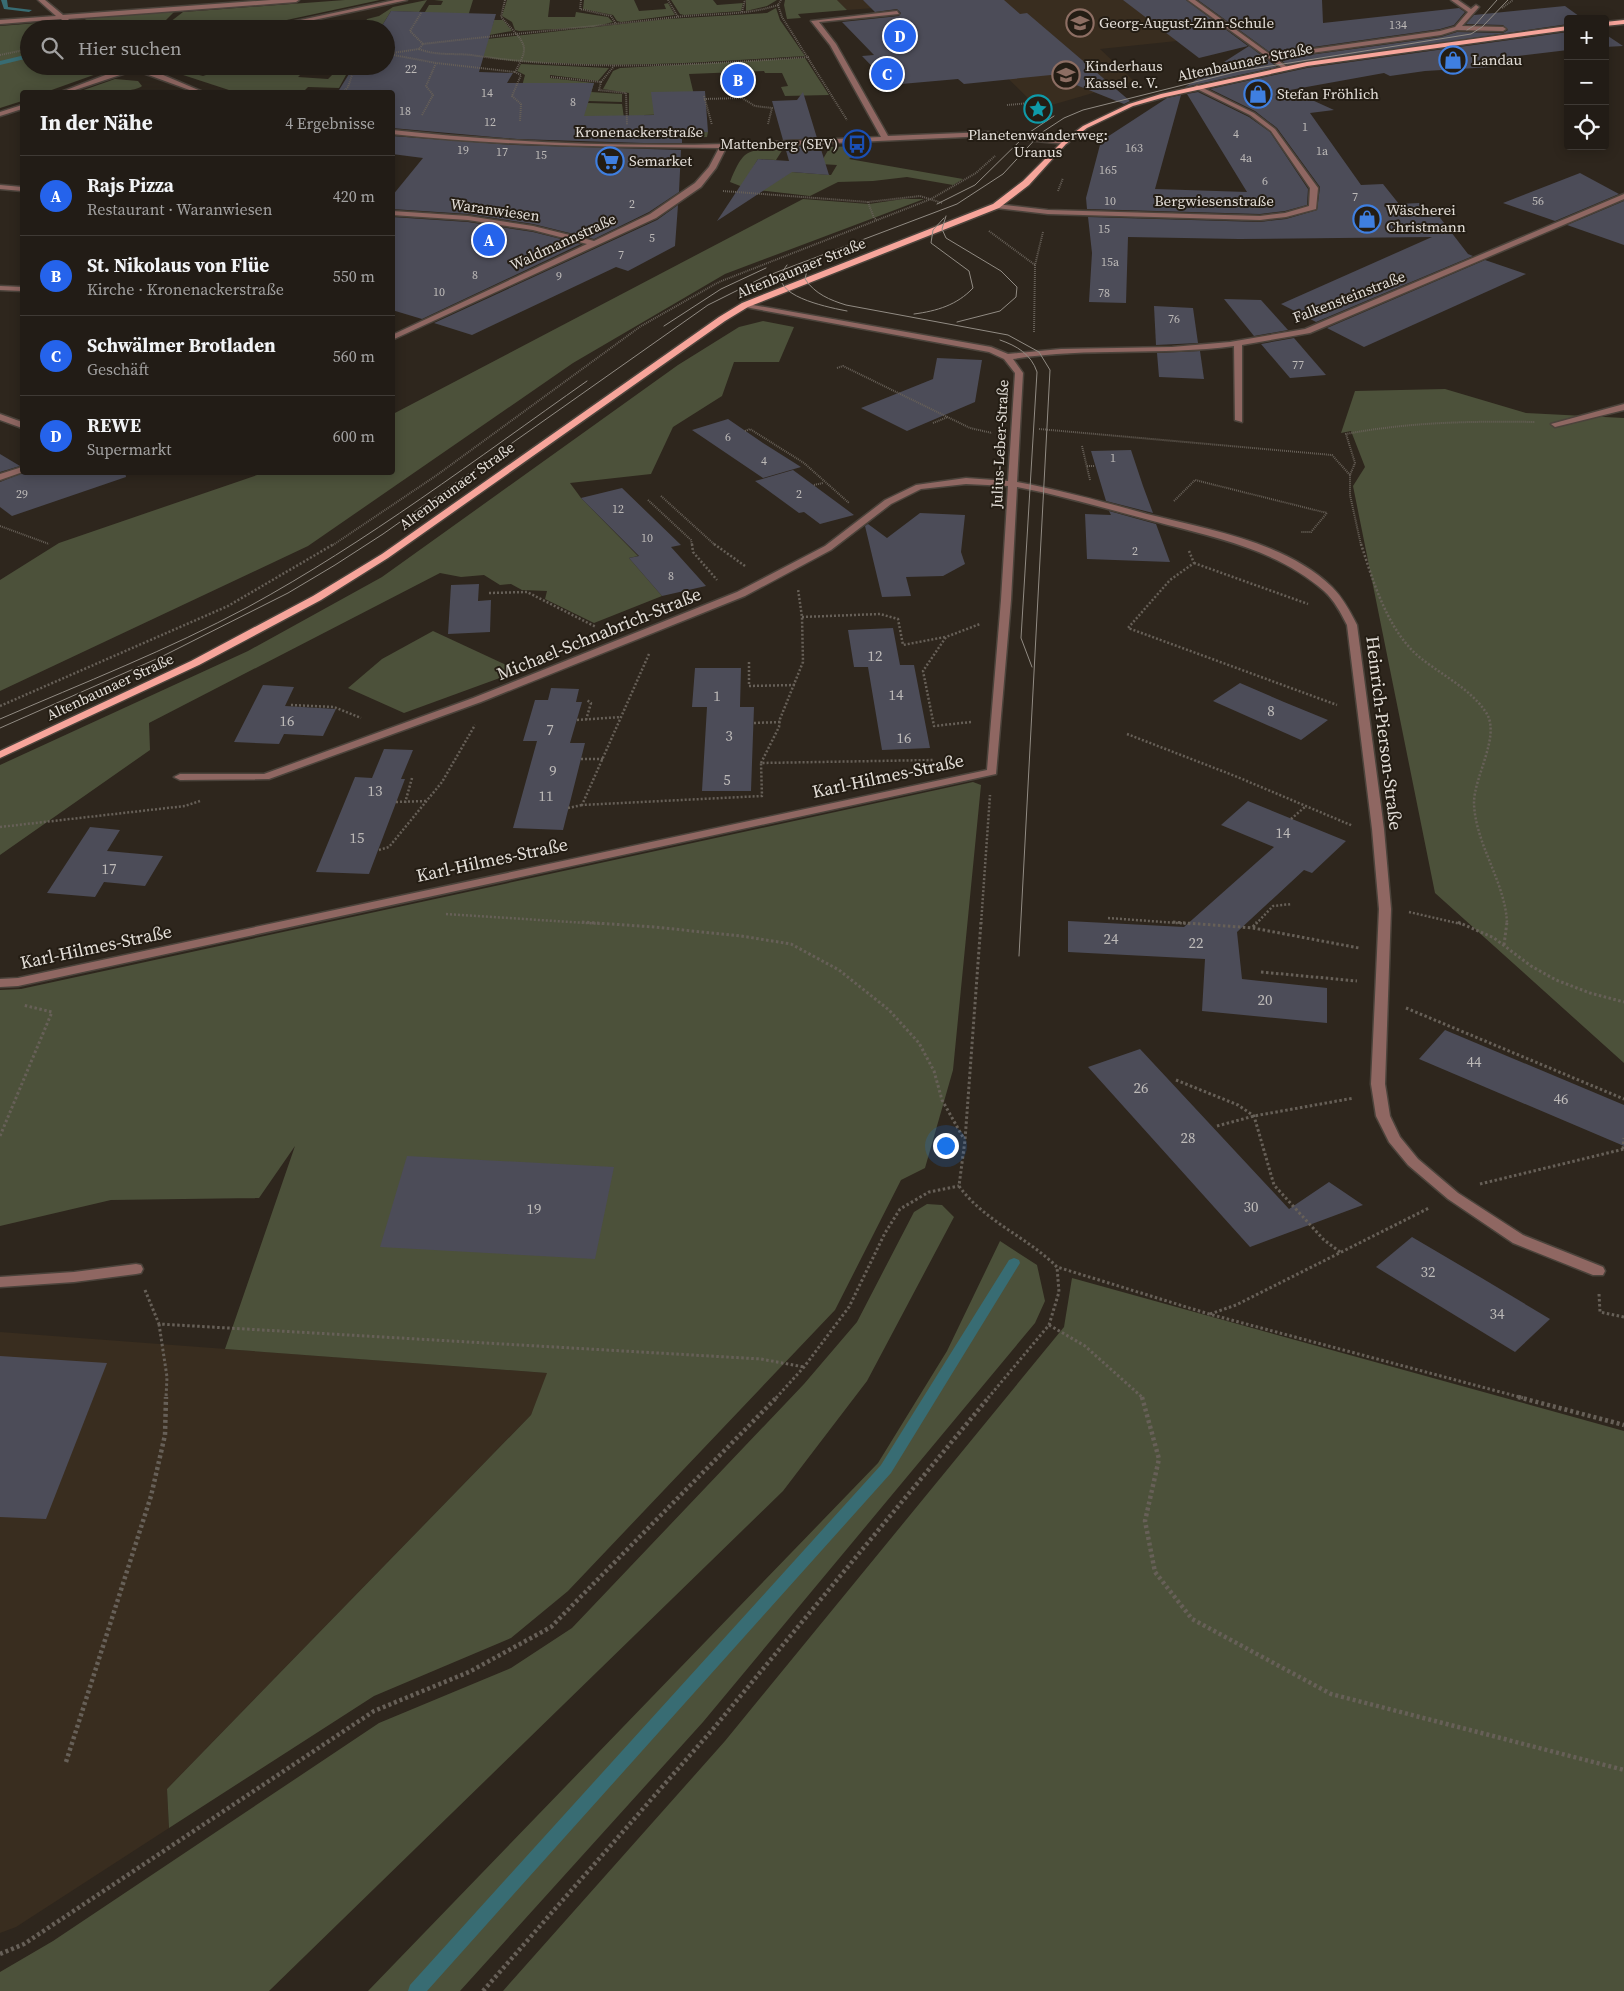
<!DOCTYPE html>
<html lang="de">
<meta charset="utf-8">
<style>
:root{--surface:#221c16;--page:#2a251f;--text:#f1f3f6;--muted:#a2a1a1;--line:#3f3a35;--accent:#2563eb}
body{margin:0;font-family:"Source Serif 4",serif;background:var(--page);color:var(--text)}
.controls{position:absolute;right:15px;top:15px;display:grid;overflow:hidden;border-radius:5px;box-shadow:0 2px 12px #0003}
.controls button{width:45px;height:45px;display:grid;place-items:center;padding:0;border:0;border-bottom:1px solid var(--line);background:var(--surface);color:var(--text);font:25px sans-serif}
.you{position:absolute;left:945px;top:1145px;width:18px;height:18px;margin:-12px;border:4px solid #fff;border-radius:50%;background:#1a73e8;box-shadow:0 0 0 8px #1a73e833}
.badge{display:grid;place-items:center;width:32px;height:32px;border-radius:50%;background:var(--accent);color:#fff;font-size:16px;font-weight:700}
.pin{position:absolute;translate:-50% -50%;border:2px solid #fff;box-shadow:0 1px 5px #0006}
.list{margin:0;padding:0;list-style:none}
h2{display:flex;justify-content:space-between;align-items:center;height:65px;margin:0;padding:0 20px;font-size:21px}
h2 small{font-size:16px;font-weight:400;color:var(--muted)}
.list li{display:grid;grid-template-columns:32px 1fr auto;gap:15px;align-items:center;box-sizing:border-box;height:80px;padding:0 20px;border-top:1px solid var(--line)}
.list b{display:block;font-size:19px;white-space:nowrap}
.list p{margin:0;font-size:16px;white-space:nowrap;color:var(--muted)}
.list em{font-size:16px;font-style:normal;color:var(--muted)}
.icon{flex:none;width:28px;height:28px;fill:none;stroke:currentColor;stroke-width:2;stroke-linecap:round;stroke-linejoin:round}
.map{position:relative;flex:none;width:1624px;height:1991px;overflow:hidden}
.search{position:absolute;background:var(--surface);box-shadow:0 2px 12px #0003;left:20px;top:20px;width:375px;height:55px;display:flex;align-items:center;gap:12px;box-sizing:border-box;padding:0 18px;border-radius:28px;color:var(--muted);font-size:19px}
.panel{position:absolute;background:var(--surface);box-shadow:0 2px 12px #0003;left:20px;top:90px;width:375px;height:385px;border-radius:5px}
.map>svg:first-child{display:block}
.built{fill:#392d1f}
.green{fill:#4c513a}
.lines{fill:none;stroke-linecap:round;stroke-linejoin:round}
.stream{fill:#386c73;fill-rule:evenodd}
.building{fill:#4c4c58}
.minor-casing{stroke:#4b433b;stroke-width:3}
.major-casing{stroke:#4b433b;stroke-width:3}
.path-far3{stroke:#676058;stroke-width:2;stroke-dasharray:1 1;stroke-linecap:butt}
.path-far2{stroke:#676058;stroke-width:2.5;stroke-dasharray:2 2;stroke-linecap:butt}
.path-far1{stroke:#676058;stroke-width:3;stroke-dasharray:2.5 2.5;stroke-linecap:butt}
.path{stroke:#676058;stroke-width:4.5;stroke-dasharray:3 3;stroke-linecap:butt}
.minor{fill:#8f6762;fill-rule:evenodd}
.major{fill:#f7a59b;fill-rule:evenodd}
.tram{stroke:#918b83;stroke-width:1}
.labels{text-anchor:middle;stroke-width:4;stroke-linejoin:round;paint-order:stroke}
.far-number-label{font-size:12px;fill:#bdbab8}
.far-poi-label{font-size:15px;fill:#e3ded8;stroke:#241d14;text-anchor:start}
.far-street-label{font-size:15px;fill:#e3ded8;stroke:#241d14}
.number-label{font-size:15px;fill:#bdbab8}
.street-label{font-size:18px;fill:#e3ded8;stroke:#241d14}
</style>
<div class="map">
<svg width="1624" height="1991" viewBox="0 0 1624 1991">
<rect width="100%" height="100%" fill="#2e261d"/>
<g class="built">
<polygon points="837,0 1176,0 1225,36 1100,49 1134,81 1045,107 1033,103 932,4 847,10"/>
<polygon points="0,1332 548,1373 531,1415 167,1789 169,1828 16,1927 0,1933"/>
</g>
<g class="green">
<polygon points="345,0 380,0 245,29 161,29 183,12"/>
<polygon points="427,0 417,15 418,12 391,11 380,29 342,29 365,23 367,19 379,16 393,7"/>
<polygon points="434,0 473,0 465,26 492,26 494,20 503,20 512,31 484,36 414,31 429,5 441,5 443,1"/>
<polygon points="507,0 550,0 548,17 575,17 576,12 608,17 613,22 593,27 519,31 515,30 512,22 502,16"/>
<polygon points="584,0 634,0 639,11 666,9 664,4 668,3 675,15 621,22 617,21 613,15 583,9"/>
<polygon points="671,0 713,0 717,5 743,3 741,11 684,15 680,14"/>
<polygon points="746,0 777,0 767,6 746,11"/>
<polygon points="785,0 837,0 847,10 798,14 801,18 787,19 784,5"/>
<path d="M776,8L780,20L805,56C722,61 640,68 557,63C531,62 504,62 478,55L487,39L667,19L767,13Z"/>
<polygon points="174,12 157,29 90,29 81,22 88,18"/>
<polygon points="50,22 58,29 29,29 29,66 116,67 46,92 22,92 22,101 0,108 0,26"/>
<polygon points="805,58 829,95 785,96 781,87 788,86 782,73 765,73 764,71 689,74 694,95 677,114 644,115 645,133 708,132 707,137 629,139 629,93 603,89 613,71 620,68"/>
<polygon points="521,64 609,68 598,81 550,75 550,78 594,83 588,103 622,104 624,118 622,139 519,97 525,75 517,71"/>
<polygon points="232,66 309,66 298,77 328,79 333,74 346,75 339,88 308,87 303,92 235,92 177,73 184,71 203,76"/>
<path d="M115,79L138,81L142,86C134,93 91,93 78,92Z"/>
<polygon points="591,92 622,94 622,102 588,101"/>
<path d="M859,146L861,150L849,159L963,179L953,185L907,177L873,181L838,182L810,196L748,189L730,182C744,147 748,150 783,149L776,160L758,159L752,169L831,175L837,165L820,164L830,147Z"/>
<polygon points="803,199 869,204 903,199 924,199 725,274 573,363 308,546 0,691 0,580 59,543 263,473 392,472 393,414"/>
<polygon points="763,321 794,327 779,362 734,362 722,396 673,427 651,474 570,483 581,498 638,556 629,558 662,596 594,623 545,599 547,591 522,590 511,584 500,585 484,575 461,577 440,573 149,723 150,750 0,855 0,765 248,651 382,577 678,365 739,327"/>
<polygon points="1445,389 1526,413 1624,418 1624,1063 1435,893 1353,486 1365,467 1351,431 1341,433 1355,391"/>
<polygon points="433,631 519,671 404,713 348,688 382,659"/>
<polygon points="973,782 981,785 953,1070 925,1168 901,1180 835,1310 568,1591 511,1638 374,1696 169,1828 167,1789 531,1415 547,1373 225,1349 295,1146 259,1198 111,1200 0,1226 0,990 21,989"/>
<polygon points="927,1204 942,1205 954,1217 867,1381 783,1491 269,1991 0,1991 0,1972 53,1941 379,1723 511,1668 572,1628 804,1384 857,1322 914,1212"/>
<polygon points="1000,1241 1037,1265 1045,1301 1035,1323 703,1722 460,1991 368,1991 878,1463 947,1351"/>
<polygon points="1072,1278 1624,1431 1624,1991 503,1991 725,1741 1064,1327"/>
</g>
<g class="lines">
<g class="stream">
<polygon points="1,0 7,0 8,7 32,10 29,12 4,9"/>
<polygon points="29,54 29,58 0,65 0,61"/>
<polygon points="1014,1258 1019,1260 1020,1263 891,1473 427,1991 408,1991 410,1985 881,1465 1009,1260"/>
</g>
</g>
<g class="building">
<polygon points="863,0 1004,0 1020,14 1027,13 1130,101 1124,104 1051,75 964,84 958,79 890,85 862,56 874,55 842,22 899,16 901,13 897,9 875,12"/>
<polygon points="1123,0 1186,0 1248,46 1199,58"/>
<polygon points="1198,0 1322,0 1323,23 1459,8 1465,12 1454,25 1440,29 1271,53"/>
<polygon points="1565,6 1583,19 1568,19 1568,24 1287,65 1280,59 1441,37 1457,32 1503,33 1508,30 1503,25 1466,24 1474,15"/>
<polygon points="391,11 496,14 479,72 513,73 507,83 594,83 584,116 654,115 651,92 705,91 708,132 682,133 682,143 643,143 517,139 392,128 392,91 339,90 354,66 386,66 386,29 380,29"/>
<polygon points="1568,32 1568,50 1501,58 1509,66 1425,71 1390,76 1384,73 1290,90 1334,110 1310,113 1361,185 1383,184 1399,204 1419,203 1424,210 1434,210 1468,254 1473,256 1316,322 1281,304 1432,237 1239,239 1128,237 1126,303 1089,302 1092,253 1088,217 1260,222 1286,219 1317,210 1320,187 1277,128 1255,111 1210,89 1307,68"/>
<polygon points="1605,34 1623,46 1605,47"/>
<polygon points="1249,46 1277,67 1185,87"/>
<polygon points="803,92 817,138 783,140 772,101 797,100"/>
<polygon points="1198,92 1249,117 1270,132 1308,189 1307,205 1285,211 1260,214 1087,209 1086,198 1101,141 1167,98 1181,95 1155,189 1247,192 1187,94"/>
<polygon points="392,136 515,145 681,150 679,192 649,212 594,239 533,224 468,214 392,209 392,196 423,158 392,154"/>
<polygon points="820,146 829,175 792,172 717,221 758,159 789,161 785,147"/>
<polygon points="1580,173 1619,194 1555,221 1503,203"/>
<polygon points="1624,201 1624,245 1567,225"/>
<polygon points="678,205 675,246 628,271 616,267 472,335 434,323 657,220"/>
<polygon points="392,217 468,222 533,232 581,244 422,319 392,310"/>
<polygon points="1485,260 1526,274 1364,347 1327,328"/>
<polygon points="1224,299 1261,300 1288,330 1254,336"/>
<polygon points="1154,306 1193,308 1198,343 1156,345"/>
<polygon points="1294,338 1326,375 1290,378 1261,344"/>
<polygon points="1200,351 1204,379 1159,377 1157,353"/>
<polygon points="937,358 982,360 975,402 907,431 861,408 933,379"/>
<polygon points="728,419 763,443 801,467 763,478 692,430"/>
<polygon points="1131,450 1143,486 1153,513 1106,501 1091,451"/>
<polygon points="0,454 20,466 0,472"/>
<polygon points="793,470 854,515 820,524 804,512 799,513 755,481"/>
<polygon points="25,472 125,472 126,477 12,516 0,507 0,482"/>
<polygon points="622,488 681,545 671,547 706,586 662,596 629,558 639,556 581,498"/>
<polygon points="1109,511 1156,524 1170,562 1087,559 1085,514 1111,515"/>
<polygon points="920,513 965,515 961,552 965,564 943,576 906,577 911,596 882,597 865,526 868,524 887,538"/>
<polygon points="479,584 478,601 491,600 490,632 448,634 451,585"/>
<polygon points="893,628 900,665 914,665 930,748 882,750 868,667 854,667 848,630"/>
<polygon points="695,668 741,668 740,707 754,707 751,791 702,791 707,707 692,707"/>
<polygon points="1240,683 1284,702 1328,720 1301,740 1213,701"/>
<polygon points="263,685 294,687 285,706 336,709 323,736 284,734 279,744 234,742"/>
<polygon points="551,688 579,689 576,702 582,702 570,743 585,743 563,830 513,828 537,741 523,741 535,700 548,700"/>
<polygon points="384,749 413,750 401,779 405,779 369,874 316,872 355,777 372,778"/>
<polygon points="1248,801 1346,841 1312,873 1304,870 1237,932 1242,979 1327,988 1327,1023 1202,1011 1205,959 1068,952 1068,921 1184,927 1274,847 1221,825"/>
<polygon points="90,827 120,830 107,851 163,856 145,886 104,882 95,897 47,893"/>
<polygon points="1445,1030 1624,1105 1624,1146 1419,1059"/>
<polygon points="1140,1049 1289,1209 1329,1182 1363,1205 1250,1247 1088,1067"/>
<polygon points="407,1156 614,1167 595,1259 380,1247"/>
<polygon points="1412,1237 1480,1277 1550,1319 1515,1352 1376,1267"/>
<polygon points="0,1356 107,1363 46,1519 0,1517"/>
</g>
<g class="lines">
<g class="minor-casing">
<g id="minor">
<polygon points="38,0 45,0 63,15 271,0 299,0 296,2 68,19 79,29 72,29 61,19 0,24 0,20 56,16"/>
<polygon points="395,0 407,0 272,29 258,29"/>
<polygon points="1188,0 1195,0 1271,55 1440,31 1455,27 1468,12 1451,0 1458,0 1471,9 1476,5 1479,7 1462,26 1503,27 1506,29 1503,31 1457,30 1441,35 1275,58 1287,67 1287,69 1285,70"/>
<path d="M897,11L899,14L819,22L836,44L888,136L988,132L1064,141L1068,143L1066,144L988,136L726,148L716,168L701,187L656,218L392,340V335L587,244L533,230L468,220L392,215V211L468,216L533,226L594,241L650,214L695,183L709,167L719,148C610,147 501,146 392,134V130C503,142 615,147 726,144C778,142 829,139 881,137L830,45L811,21Z"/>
<polygon points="129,66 142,66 203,92 195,92 135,70 69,92 61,92"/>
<polygon points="1197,85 1254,113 1275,129 1318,188 1316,209 1286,217 1260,220 1048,214 996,208 992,206 996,204 1048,210 1260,216 1285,213 1309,206 1310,188 1271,131 1250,115 1195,88 1194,87"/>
<polygon points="22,105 22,109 0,116 0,112"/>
<polygon points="0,185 22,187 22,191 0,189"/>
<path d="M1624,194V199L1310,333L1242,345V422L1235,420L1234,346C1160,356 1086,347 1013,359L1023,373L1017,482C1061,490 1104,502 1147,514C1207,529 1286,542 1332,587C1343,598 1350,611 1357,625L1384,829L1391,909L1385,1084L1390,1116L1400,1137L1418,1159L1458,1193L1523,1235L1603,1267L1605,1271L1603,1275H1593L1513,1243L1448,1199L1408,1165L1389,1142L1376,1116L1371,1084L1379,909L1372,829L1347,625C1341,613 1334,600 1324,591C1280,552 1222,539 1168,525C1127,514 1087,503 1046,493L1017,487L1011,600L996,774L18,986L0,987V979L18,978L987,770L1001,600L1008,486L966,484L921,489L891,504L831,550L745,596L481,702L269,779L180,780L174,777L180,774H264L473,698L737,592L825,546L885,500L916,485L966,478L1008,481L1015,373L1004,359L989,352L745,307H742V303L991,347L1008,354L1061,349L1172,347L1230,342L1305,329Z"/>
<polygon points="0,286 22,287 22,291 0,290"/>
<polygon points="1624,404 1624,410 1555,427 1551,424"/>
<polygon points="0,414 22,422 22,428 0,420"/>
<polygon points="22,467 23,472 0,480 0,474"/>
<polygon points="136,1264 141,1265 143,1269 141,1273 136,1274 74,1282 0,1287 0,1277 74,1272"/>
</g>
</g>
<g class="major-casing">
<g id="major">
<polygon points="1624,20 1624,24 1605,26 1605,22"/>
<polygon points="1568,26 1568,30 1307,66 1165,97 1133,106 1087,128 1066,144 1029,185 999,208 748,307 725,321 388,558 321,600 199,665 0,758 0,751 191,661 313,596 382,554 719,317 742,303 993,204 1023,181 1062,142 1083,126 1129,104 1161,94 1307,62"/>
</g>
</g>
<g class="path-far3">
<path d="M505,0L501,17C505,21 508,25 512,29C529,47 526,51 515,72L521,75L512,96L521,104L520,121"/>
<polyline points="581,0 580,9 611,16 616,24"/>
<polyline points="668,0 678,17"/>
<polyline points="781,0 778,5 782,17 847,120"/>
<path d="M778,5C745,16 710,13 676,17C592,27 508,34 423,44L419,49C436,56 454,53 471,55C584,72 696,65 809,57"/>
<polyline points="1502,8 1513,0"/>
<polyline points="742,12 745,0"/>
<polyline points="421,13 410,31 423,44"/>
<polyline points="392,53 419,49"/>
<polyline points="388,54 436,63 515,72"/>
<polyline points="0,55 29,49"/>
<polyline points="551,77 601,82 599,90 626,93 627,125"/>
<polyline points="601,82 614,66"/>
<polyline points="343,92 348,87 355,66"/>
<polyline points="704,96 712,125"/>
<polyline points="704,99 742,98 755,106 772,108 768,124"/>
<polyline points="1007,105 1030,103 1050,109"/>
<polyline points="422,115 433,95 426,86 436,63"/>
<polyline points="723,191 868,202 920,196 942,203"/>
<polyline points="1058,191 1063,178"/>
<polyline points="868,202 874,218 877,220"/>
<polyline points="989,231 1035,265"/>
<polyline points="1034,332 1035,265 1043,232"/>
<polyline points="837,368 843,366 970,428 992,433"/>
<polyline points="933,423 948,417"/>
<polyline points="1039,429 1332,455 1350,475"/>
<polyline points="745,431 750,429 804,463 849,503"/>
<polyline points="1082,446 1090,480"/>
<polyline points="1087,466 1095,466"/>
<polyline points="814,485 823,483"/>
<polyline points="661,496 715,545"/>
<polyline points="648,500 691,540 692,545"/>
<polyline points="1174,501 1195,480 1327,513 1311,532 1301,532"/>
<polyline points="0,526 49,544"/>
<polyline points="333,545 437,475 641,326 719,282 931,199 976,173 995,156"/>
<path d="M1361,545L1350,495V475L1355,463L1346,434C1409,422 1471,421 1535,422"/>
</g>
<g class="path-far2">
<polyline points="692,544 693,552 717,580"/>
<polyline points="714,544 745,566"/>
<path d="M1361,544C1373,581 1387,628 1417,655C1439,674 1471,688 1487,714C1500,737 1474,777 1474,803C1475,844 1506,883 1507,924"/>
<polyline points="1189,551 1194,563 1170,580 1128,628 1337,705"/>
<polyline points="1194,563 1308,604"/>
<polyline points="489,593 527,592 596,627"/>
<polyline points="802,617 880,614 898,619 903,645 945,637"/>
<polyline points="649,654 582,805 762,796 761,763 934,760"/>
<polyline points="749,662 749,686 795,685"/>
<polyline points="291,705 334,707 361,718"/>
<polyline points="0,706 228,606 334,544"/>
<polyline points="577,720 621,717"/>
<polyline points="586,720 591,703 587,700"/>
<polyline points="971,722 934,726 923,671 946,637 980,624"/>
<polyline points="754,723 780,722"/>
<polyline points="1127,734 1235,776 1353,826"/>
<polyline points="581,759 603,759"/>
<polyline points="761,763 779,727 780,719 803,662 802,617 798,589"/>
<polyline points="396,802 427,801"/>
<polyline points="405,803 412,778"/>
<polyline points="568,808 582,805"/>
<polyline points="1291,819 1306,806"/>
<polyline points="0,827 185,806 200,801"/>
<polyline points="379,850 389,847 442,782 475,725"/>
<polyline points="1409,912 1461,924"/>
<polyline points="446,914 602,924"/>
<polyline points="1108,918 1191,924"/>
<polyline points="981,924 990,795"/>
<polyline points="1256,924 1273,906 1292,904"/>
</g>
<g class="path-far1">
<polyline points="582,922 654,927 741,936 791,944 839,970 889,1010 919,1043 934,1071 942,1100 964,1139"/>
<path d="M981,922L965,1140L959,1186C985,1222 1026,1236 1057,1267L1209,1314L1523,1398"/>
<polyline points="1173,922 1253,928 1359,948"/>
<polyline points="1458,922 1494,938 1531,966 1556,980 1590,993 1624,1002"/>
<polyline points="1253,927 1257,922"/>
<polyline points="1504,945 1507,922"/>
<polyline points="1261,972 1357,981"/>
<polyline points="1406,1008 1624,1099"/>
<polyline points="1176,1080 1238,1105 1254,1116 1274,1185 1324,1240 1340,1252"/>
<polyline points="1217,1126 1254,1116 1354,1098"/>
<polyline points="0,1136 52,1012 23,1005"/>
<polyline points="1623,1149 1624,1138"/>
<polyline points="1480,1184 1624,1149"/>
<polyline points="145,1290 159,1324 761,1359 804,1367"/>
<polyline points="1599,1294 1600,1312 1624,1317"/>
<polyline points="1210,1314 1236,1305 1429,1208"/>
<polyline points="159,1324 167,1377 166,1398"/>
<polyline points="1049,1325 1085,1346 1143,1398"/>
<polyline points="776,1398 804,1367 849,1307 885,1233 900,1209 929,1192 959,1186"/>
<polyline points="988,1398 1049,1325 1059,1292 1057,1267"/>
</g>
<g class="path">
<polyline points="1142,1397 1159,1459 1145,1521 1155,1572 1192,1619 1331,1694 1624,1770"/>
<polyline points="1518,1397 1624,1425"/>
<polyline points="66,1762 151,1496 165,1435 166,1397"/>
<polyline points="0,1954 24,1944 374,1711 469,1672 551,1627 777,1397"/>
<polyline points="483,1991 713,1729 989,1397"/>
</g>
<use href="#minor" class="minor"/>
<use href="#major" class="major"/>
<g class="tram">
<polyline points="1467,30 1475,25 1497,0"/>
<polyline points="937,204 975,185 1027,134 1054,116"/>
<polyline points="946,216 942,229 946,238 1001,271 1017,287 1016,297 1000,311 957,322"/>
<path d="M816,259L808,266L805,279C815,294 830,300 846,305L1008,335L1039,352L1050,370L1019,956"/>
<path d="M787,265C785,268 782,272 781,276C778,298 832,308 847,311"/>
<path d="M914,314C937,311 957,305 973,288L969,271L931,243L933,230L944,218"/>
<polyline points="664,326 721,289 766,268"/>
<path d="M1000,340C1017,346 1031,354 1037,372L1021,638L1032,667"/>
<path d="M0,719C83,683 168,650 248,607C367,542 476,459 587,381"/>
<polyline points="0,728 163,656 288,593 335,565 383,534 708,305 764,277 957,204 1003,174 1041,133 1064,118 1083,110 1239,71 1471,34 1482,27 1508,0"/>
</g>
</g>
<defs>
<g id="school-ring" transform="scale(1.4375)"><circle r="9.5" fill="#241d14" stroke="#8d6e63" stroke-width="1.5"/><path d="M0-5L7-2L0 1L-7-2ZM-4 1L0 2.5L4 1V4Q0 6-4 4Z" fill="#8d6e63"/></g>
<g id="shop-ring" transform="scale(1.4375)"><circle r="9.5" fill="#241d14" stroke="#3f7fe0" stroke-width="1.5"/><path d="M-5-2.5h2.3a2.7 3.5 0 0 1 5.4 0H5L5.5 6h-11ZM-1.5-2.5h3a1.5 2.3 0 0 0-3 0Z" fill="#3f7fe0"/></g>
<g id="sight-ring" transform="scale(1.4375)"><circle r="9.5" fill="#241d14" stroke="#0f9aa8" stroke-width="1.5"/><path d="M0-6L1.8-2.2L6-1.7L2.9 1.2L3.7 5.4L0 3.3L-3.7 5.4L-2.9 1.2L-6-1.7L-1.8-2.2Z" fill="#0f9aa8"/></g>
<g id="bus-ring" transform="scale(1.4375)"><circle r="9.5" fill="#241d14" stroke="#1a4fb4" stroke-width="1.5"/><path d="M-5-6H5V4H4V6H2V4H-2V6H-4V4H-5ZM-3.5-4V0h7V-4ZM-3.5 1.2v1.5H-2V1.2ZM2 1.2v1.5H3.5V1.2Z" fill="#1a4fb4"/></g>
<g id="supermarket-ring" transform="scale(1.4375)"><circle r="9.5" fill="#241d14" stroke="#3f7fe0" stroke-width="1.5"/><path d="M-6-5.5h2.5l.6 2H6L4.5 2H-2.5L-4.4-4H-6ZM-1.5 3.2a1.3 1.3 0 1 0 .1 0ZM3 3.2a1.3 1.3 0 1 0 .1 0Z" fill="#3f7fe0"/></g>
</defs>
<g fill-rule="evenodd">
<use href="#school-ring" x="1080" y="23"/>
<use href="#shop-ring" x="1453" y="60"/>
<use href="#school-ring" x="1066" y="75"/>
<use href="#shop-ring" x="1258" y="94"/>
<use href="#sight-ring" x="1038" y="109"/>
<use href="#bus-ring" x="857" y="144"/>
<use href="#supermarket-ring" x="610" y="161"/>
<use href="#shop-ring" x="1367" y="219"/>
</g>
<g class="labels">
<g class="far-number-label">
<text x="1398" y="29">134</text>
<text x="411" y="73">22</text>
<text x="487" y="97">14</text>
<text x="573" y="106">8</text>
<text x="405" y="115">18</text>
<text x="490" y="126">12</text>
<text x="1305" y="131">1</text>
<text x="1236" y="138">4</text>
<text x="1134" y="152">163</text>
<text x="463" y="154">19</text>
<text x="1322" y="155">1a</text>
<text x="502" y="156">17</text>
<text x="541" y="159">15</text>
<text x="1246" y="162">4a</text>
<text x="1108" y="174">165</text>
<text x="1265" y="185">6</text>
<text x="1355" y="201">7</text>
<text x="1110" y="205">10</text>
<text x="1538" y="205">56</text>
<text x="632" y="208">2</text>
<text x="1104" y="233">15</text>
<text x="652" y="242">5</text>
<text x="621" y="259">7</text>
<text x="1110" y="266">15a</text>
<text x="475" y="279">8</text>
<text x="559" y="280">9</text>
<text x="439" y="296">10</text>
<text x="1104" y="297">78</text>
<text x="1174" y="323">76</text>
<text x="1298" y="369">77</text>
<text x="728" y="441">6</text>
<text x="1113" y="462">1</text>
<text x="764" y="465">4</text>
<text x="22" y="498">29</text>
<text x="799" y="498">2</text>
<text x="618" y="513">12</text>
<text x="647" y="542">10</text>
<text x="1135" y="555">2</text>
<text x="671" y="580">8</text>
</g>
<g class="far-poi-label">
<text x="1099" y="28">Georg-August-Zinn-Schule</text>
<text x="1472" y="65">Landau</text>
<text x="1085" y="71">Kinderhaus<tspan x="1085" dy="17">Kassel e. V.</tspan></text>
<text x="1277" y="99">Stefan Fröhlich</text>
<text x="1038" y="140" text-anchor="middle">Planetenwanderweg:<tspan x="1038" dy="17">Uranus</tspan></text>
<text x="838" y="149" text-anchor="end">Mattenberg (SEV)</text>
<text x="629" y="166">Semarket</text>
<text x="1386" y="215">Wäscherei<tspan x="1386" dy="17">Christmann</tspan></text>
</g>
<g class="far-street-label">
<text transform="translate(1245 62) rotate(-12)" y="5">Altenbaunaer Straße</text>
<text x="639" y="137">Kronenackerstraße</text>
<text x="1214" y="206">Bergwiesenstraße</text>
<text transform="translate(495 210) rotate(8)" y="5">Waranwiesen</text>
<text transform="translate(563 242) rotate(-25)" y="5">Waldmannstraße</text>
<text transform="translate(801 268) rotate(-22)" y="5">Altenbaunaer Straße</text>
<text transform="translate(1349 297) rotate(-21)" y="5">Falkensteinstraße</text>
<text transform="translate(1000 444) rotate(-87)" y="5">Julius-Leber-Straße</text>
<text transform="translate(457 486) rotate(-36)" y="5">Altenbaunaer Straße</text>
<text transform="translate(110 687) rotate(-25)" y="5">Altenbaunaer Straße</text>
</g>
<g class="number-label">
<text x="875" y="661">12</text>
<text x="896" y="700">14</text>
<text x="717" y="701">1</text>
<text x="1271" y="716">8</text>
<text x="287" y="726">16</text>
<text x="550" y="735">7</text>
<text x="729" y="741">3</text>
<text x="904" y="743">16</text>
<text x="553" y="776">9</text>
<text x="727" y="785">5</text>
<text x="375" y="796">13</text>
<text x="546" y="801">11</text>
<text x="1283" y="838">14</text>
<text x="357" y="843">15</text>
<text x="109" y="874">17</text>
<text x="1111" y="944">24</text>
<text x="1196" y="948">22</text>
<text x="1265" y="1005">20</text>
<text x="1474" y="1067">44</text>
<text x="1141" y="1093">26</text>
<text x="1561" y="1104">46</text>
<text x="1188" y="1143">28</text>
<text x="1251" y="1212">30</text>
<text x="534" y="1214">19</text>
<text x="1428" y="1277">32</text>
<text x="1497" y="1319">34</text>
</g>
<g class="street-label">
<text transform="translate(599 634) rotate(-22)" y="6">Michael-Schnabrich-Straße</text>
<text transform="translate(1384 733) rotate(83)" y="6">Heinrich-Pierson-Straße</text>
<text transform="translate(888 776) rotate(-12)" y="6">Karl-Hilmes-Straße</text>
<text transform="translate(492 860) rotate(-12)" y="6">Karl-Hilmes-Straße</text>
<text transform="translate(96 947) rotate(-12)" y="6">Karl-Hilmes-Straße</text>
</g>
</g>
</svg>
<div class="controls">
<button>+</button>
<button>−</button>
<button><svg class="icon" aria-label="locate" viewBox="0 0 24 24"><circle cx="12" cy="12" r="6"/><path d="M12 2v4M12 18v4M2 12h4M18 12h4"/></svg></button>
</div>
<div class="you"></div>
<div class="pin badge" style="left:489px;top:240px">A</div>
<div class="pin badge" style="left:738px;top:80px">B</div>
<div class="pin badge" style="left:887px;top:74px">C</div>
<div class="pin badge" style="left:900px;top:36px">D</div>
<div class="search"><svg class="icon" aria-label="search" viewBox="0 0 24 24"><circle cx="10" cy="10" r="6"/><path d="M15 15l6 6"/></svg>Hier suchen</div>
<section class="panel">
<h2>In der Nähe<small>4 Ergebnisse</small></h2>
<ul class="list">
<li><span class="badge">A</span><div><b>Rajs Pizza</b><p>Restaurant · Waranwiesen</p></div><em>420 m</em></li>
<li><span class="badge">B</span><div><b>St. Nikolaus von Flüe</b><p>Kirche · Kronenackerstraße</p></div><em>550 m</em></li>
<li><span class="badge">C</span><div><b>Schwälmer Brotladen</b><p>Geschäft</p></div><em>560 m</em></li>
<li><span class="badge">D</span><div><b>REWE</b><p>Supermarkt</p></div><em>600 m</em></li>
</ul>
</section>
</div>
